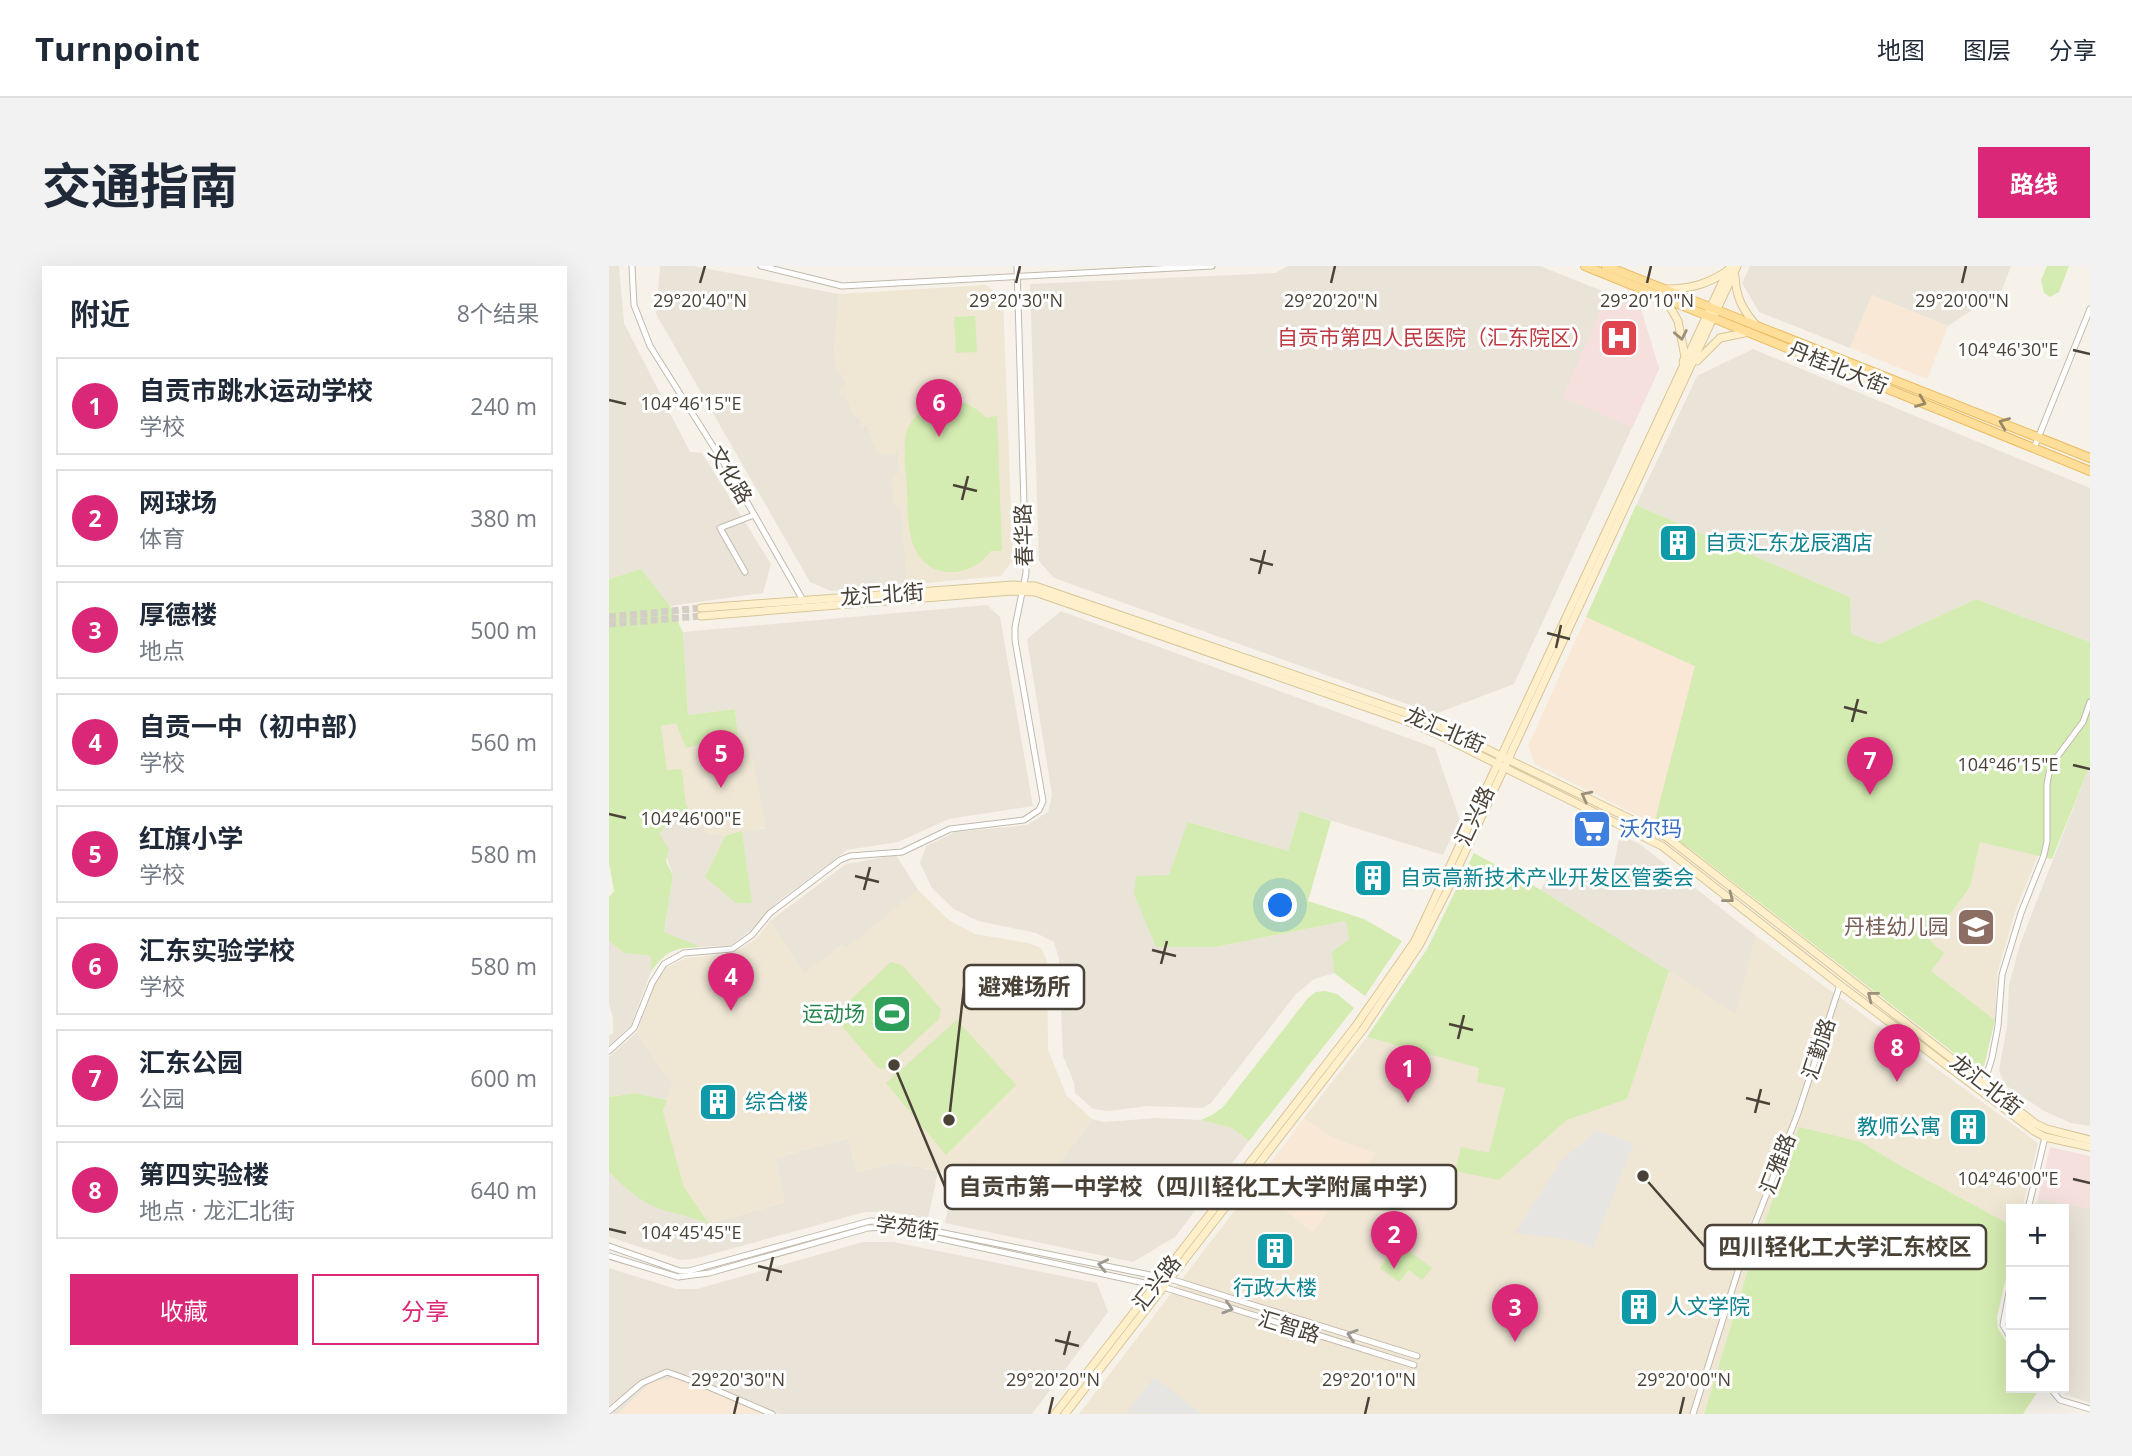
<!DOCTYPE html>
<html lang="zh">
<meta charset="utf-8">
<style>
:root{--surface:#fff;--page:#f2f2f3;--text:#1f2937;--muted:#747a83;--line:#e0e1e3;--accent:#db2777}
body{margin:0;font-family:"Open Sans","Noto Sans SC",sans-serif;background:var(--page);color:var(--text)}
.controls{position:absolute;right:21px;bottom:21px;display:grid;overflow:hidden;border-radius:0px;box-shadow:0 7px 28px #0002}
.controls button{width:63px;height:63px;display:grid;place-items:center;padding:0;border:0;border-bottom:2px solid var(--line);background:var(--surface);color:var(--text);font:35px sans-serif}
.you{position:absolute;left:672px;top:640px;width:24px;height:24px;margin:-18px;border:5px solid #fff;border-radius:50%;background:#1a73e8;box-shadow:0 0 0 10px #1a73e833}
.badge{display:grid;place-items:center;width:46px;height:46px;border-radius:50%;background:var(--accent);color:#fff;font-size:23px;font-weight:700}
.pin{position:absolute;translate:-50% -58px;filter:drop-shadow(0 2px 4px #0008)}
.pin::after{content:'';position:absolute;top:37px;width:24px;height:21px;background:inherit;clip-path:polygon(0 0,100% 0,50% 100%)}
.list{margin:0;padding:0;list-style:none}
h2{display:flex;justify-content:space-between;align-items:center;height:91px;margin:0;padding:0 28px;font-size:30px}
h2 small{font-size:23px;font-weight:400;color:var(--muted)}
.list li{display:grid;grid-template-columns:46px 1fr auto;gap:21px;align-items:center;box-sizing:border-box;height:98px;margin:0 14px 14px;padding:0 14px;border:2px solid var(--line);border-radius:0px}
.list b{display:block;font-size:26px;white-space:nowrap}
.list p{margin:0;font-size:23px;white-space:nowrap;color:var(--muted)}
.list em{font-size:23px;font-style:normal;color:var(--muted)}
.actions{display:flex;gap:14px;padding:21px 28px}
.actions a{flex:1;padding:16px 0;border:2px solid var(--accent);border-radius:0px;text-align:center;font-size:24px;color:var(--accent)}
.actions .main{background:var(--accent);color:#fff}
.icon{flex:none;width:38px;height:38px;fill:none;stroke:currentColor;stroke-width:2;stroke-linecap:round;stroke-linejoin:round}
.map{position:relative;flex:none;width:1481px;height:1148px;overflow:hidden;border-radius:0px}
header{display:flex;align-items:center;gap:42px;box-sizing:border-box;height:98px;padding:0 35px;background:var(--surface);border-bottom:2px solid var(--line)}
header strong{font-size:33px}
nav{display:flex;gap:38px;margin-inline-start:auto;font-size:24px}
.intro{display:flex;align-items:center;justify-content:space-between;box-sizing:border-box;height:168px;padding:0 42px}
h1{margin:0;font-size:49px}
.button{padding:18px 32px;border-radius:0px;background:var(--accent);color:#fff;font-size:24px;font-weight:700}
main{display:flex;gap:42px;padding:0 42px}
aside{flex:1;background:var(--surface);border-radius:0px;box-shadow:0 7px 28px #0002}
.map>svg:first-child{display:block}
.residential{fill:#eae4d8}
.commercial{fill:#f8e8d5}
.education{fill:#efe6d4}
.medical{fill:#f6e0de}
.green{fill:#d4ebb1}
.parking{fill:#e7e5e2}
.lines{fill:none;stroke-linecap:round;stroke-linejoin:round}
.secondary-tunnel{stroke:#d4cfc6;stroke-width:7;stroke-dasharray:7 3.5;stroke-linecap:butt}
.street-casing{stroke:#c2b9ac;stroke-width:7}
.secondary-casing{stroke:#d8c598;stroke-width:9}
.primary-casing{stroke:#eabd64;stroke-width:10}
.street{stroke:#fff;stroke-width:5}
.secondary{stroke:#fff0cb;stroke-width:7}
.primary{stroke:#ffde9a;stroke-width:8}
.oneway{stroke:#9b907a}
.oneway2{stroke:#9b8864}
.oneway3{stroke:#9b9791}
.ticks{fill:none;stroke:#4a4237;stroke-width:2.5}
.labels{text-anchor:middle;stroke-width:6;stroke-linejoin:round;paint-order:stroke}
.health-label{font-size:21px;fill:#be3a42;stroke:#fff;text-anchor:end}
.street-label{font-size:21px;fill:#4a4237;stroke:#fff}
.culture-label{font-size:21px;fill:#0d838f;stroke:#fff;text-anchor:start}
.shop-label{font-size:21px;fill:#366cbe;stroke:#fff;text-anchor:start}
.education-label{font-size:21px;fill:#785e54;stroke:#fff;text-anchor:end}
.leisure-label{font-size:21px;fill:#27864d;stroke:#fff;text-anchor:end}
.ticks-label{font-size:18px;text-anchor:middle;fill:#4a4237;stroke:#fff;stroke-width:6;stroke-linejoin:round;paint-order:stroke}
.leader{fill:none;stroke:#4a4237;stroke-width:2.5}
.callout-dot{fill:#4a4237;stroke:#fff;stroke-width:2.5}
.callout{fill:#fff;stroke:#4a4237;stroke-width:2.5}
.callout-label{font-size:23px;text-anchor:middle;font-weight:bold;fill:#4a4237}
</style>
<header>
<strong>Turnpoint</strong>
<nav><a>地图</a><a>图层</a><a>分享</a></nav>
</header>
<div class="intro"><h1>交通指南</h1><a class="button">路线</a></div>
<main>
<aside>
<h2>附近<small>8个结果</small></h2>
<ul class="list">
<li><span class="badge">1</span><div><b>自贡市跳水运动学校</b><p>学校</p></div><em>240 m</em></li>
<li><span class="badge">2</span><div><b>网球场</b><p>体育</p></div><em>380 m</em></li>
<li><span class="badge">3</span><div><b>厚德楼</b><p>地点</p></div><em>500 m</em></li>
<li><span class="badge">4</span><div><b>自贡一中（初中部）</b><p>学校</p></div><em>560 m</em></li>
<li><span class="badge">5</span><div><b>红旗小学</b><p>学校</p></div><em>580 m</em></li>
<li><span class="badge">6</span><div><b>汇东实验学校</b><p>学校</p></div><em>580 m</em></li>
<li><span class="badge">7</span><div><b>汇东公园</b><p>公园</p></div><em>600 m</em></li>
<li><span class="badge">8</span><div><b>第四实验楼</b><p>地点 · 龙汇北街</p></div><em>640 m</em></li>
</ul>
<div class="actions"><a class="main">收藏</a><a>分享</a></div>
</aside>
<div class="map">
<svg width="1481" height="1148" viewBox="0 0 1481 1148">
<rect width="100%" height="100%" fill="#f6f2ea"/>
<g class="residential">
<polygon points="0,0 10,0 15,57 81,186 93,187 162,298 154,327 61,340 32,303 0,313"/>
<polygon points="51,0 84,0 230,28 225,86 237,117 232,130 236,130 246,150 251,151 258,160 289,187 298,319 222,325 201,316 47,48"/>
<polygon points="679,0 931,0 1031,40 1050,103 905,418 826,448 445,312 430,295 421,18 666,7"/>
<polygon points="1141,0 1402,0 1393,24 1339,60 1263,29 1241,82 1150,46 1133,17"/>
<polygon points="1144,83 1481,222 1481,376 1367,333 1270,378 1241,368 1241,331 1027,239 1088,110"/>
<polygon points="378,339 391,351 424,540 340,553 289,576 238,584 167,637 141,665 122,679 92,681 55,667 64,610 50,568 62,554 82,546 98,567 116,570 96,611 142,637 133,565 156,562 138,468 129,469 126,443 79,449 74,366"/>
<polygon points="452,345 826,482 851,554 834,589 691,545 679,585 580,556 607,681 737,655 740,673 723,686 725,707 705,713 687,728 602,837 594,842 538,840 500,845 484,843 466,827 465,817 454,790 450,693 445,676 427,667 369,655 345,643 323,622 311,597 317,580 346,566 418,559 439,546 443,529 418,373"/>
<polygon points="1481,499 1481,860 1462,857 1435,845 1396,819 1390,804 1398,760 1400,719 1411,678"/>
<polygon points="1011,568 1032,579 1147,670 1127,749 932,624 941,605 1001,618"/>
<polygon points="287,589 309,624 237,683 233,679 195,708 161,655 237,598"/>
<polygon points="0,675 15,687 42,690 42,706 22,759 0,780 0,770 4,767 4,752 0,737"/>
<polygon points="28,766 54,807 64,816 58,834 26,827 0,831 0,791"/>
<polygon points="548,852 592,854 623,862 640,875 566,971 524,996 336,957 346,908 361,895 429,910 444,906 483,853 495,856"/>
<polygon points="239,872 248,906 288,896 329,905 319,953 280,946 256,946 85,993 71,994 0,971 0,906 21,926 49,942 76,948 100,958 176,936 166,892"/>
<polygon points="1429,933 1481,942 1481,1137 1457,1129 1449,1122 1455,1122 1455,943 1426,943"/>
<polygon points="254,976 284,976 488,1017 499,1046 423,1148 170,1148 82,1109 42,1116 9,1148 5,1148 0,1142 0,1002 67,1023 88,1023"/>
</g>
<g class="commercial">
<polygon points="1263,29 1339,60 1318,113 1241,82"/>
<polygon points="977,351 1087,400 1045,558 926,498 919,480"/>
<polygon points="695,852 724,872 768,886 703,966 645,919"/>
<polygon points="82,1109 170,1148 9,1148 42,1116"/>
</g>
<g class="education">
<polygon points="377,19 394,33 404,294 392,310 298,319 292,244 285,239 283,215 290,205 289,187 273,188 266,182 258,160 252,160 251,151 246,150 236,130 231,130 231,121 237,117 232,108 227,105 225,86 230,28"/>
<polygon points="67,457 129,469 139,468 157,561 116,570 98,567 77,540 73,503 58,505 52,459"/>
<polygon points="1371,576 1429,589 1406,646 1388,708 1386,754 1322,705 1320,675 1361,621"/>
<polygon points="309,624 340,654 366,668 419,677 432,682 438,695 439,783 457,829 483,853 444,906 429,910 361,895 346,908 288,896 248,906 239,872 166,892 176,936 100,958 75,921 54,845 64,816 54,807 28,766 47,716 57,702 77,692 124,687 147,673 161,655 195,707 233,679 237,682"/>
<polygon points="1147,670 1429,877 1413,943 1402,943 1402,959 1294,901 1252,876 1190,862 1140,1000 1095,1148 470,1148 645,919 703,966 767,887 724,872 695,852 758,771 871,802 896,822 880,888 846,904 890,914 958,854 1018,833 1060,705 1127,748"/>
</g>
<g class="medical">
<polygon points="999,28 1031,40 1050,103 1023,162 954,131"/>
<polygon points="1441,881 1481,890 1481,942 1429,933"/>
</g>
<g class="green">
<polygon points="1438,0 1460,0 1450,26 1441,31 1435,27 1432,14"/>
<polygon points="366,50 368,86 347,87 345,51"/>
<path d="M336,135C353,134 366,139 377,152L388,150L393,285H382C373,297 361,305 345,306C297,307 299,257 298,223C297,205 294,186 297,168C303,150 316,138 336,135Z"/>
<polygon points="1027,239 1241,331 1242,368 1270,378 1367,333 1481,376 1481,499 1443,593 1371,576 1361,621 1321,675 1335,687 1322,705 1386,754 1375,800 1367,804 1084,585 1045,558 1086,400 977,351"/>
<path d="M32,303L61,340L74,366L79,449L126,443L129,469L77,482L67,457L52,460L58,504L73,503L77,539L82,546L62,554L50,568L60,583L57,595L64,610L55,666L92,681C66,682 57,684 42,706V690L15,687L0,675V631L5,625L0,597V313Z"/>
<polygon points="691,545 722,555 699,635 755,653 793,675 756,730 725,707 723,686 740,673 737,655 607,681 547,681 525,628 527,610 560,609 579,556 679,585"/>
<polygon points="133,565 143,637 127,637 96,611 116,570"/>
<polygon points="865,587 932,624 1060,705 1018,833 958,854 890,914 846,905 852,881 880,887 896,822 868,816 870,802 758,771 818,683"/>
<polygon points="282,696 293,699 332,743 330,753 275,803 268,801 234,761 238,737"/>
<polygon points="716,725 728,728 745,742 640,875 623,862 592,854 603,849 614,841 699,732 707,726"/>
<polygon points="348,754 407,819 337,889 277,817"/>
<path d="M26,827L58,834L54,845L75,921L100,958C84,951 67,948 51,943C31,936 15,921 0,906V831Z"/>
<polygon points="1190,861 1252,876 1294,901 1402,959 1402,990 1388,1051 1389,1062 1402,1083 1402,1122 1431,1122 1414,1148 1095,1148 1140,1000"/>
<polygon points="778,969 823,1002 813,1014 800,1004 790,1016 771,1002 780,989 769,981"/>
</g>
<g class="parking">
<polygon points="988,864 1024,878 984,982 962,974 906,967 952,895"/>
<polygon points="545,1111 593,1148 517,1147"/>
</g>
<g class="lines">
<g class="secondary-tunnel">
<polyline points="0,351 92,342"/>
<polyline points="0,358 92,350"/>
</g>
<g class="street-casing">
<g id="street">
<polyline points="23,0 25,39 41,80 126,215 195,336"/>
<polyline points="152,0 233,20 603,0"/>
<polyline points="1425,182 1481,43"/>
<polyline points="136,306 111,262 145,249"/>
<polyline points="0,785 25,762 43,717 55,698 75,687 123,683 143,669 161,647 231,594 241,590 293,586 341,563 415,554 430,544 434,535 406,374 406,361 417,307 408,0"/>
<polyline points="1375,817 1383,792 1389,760 1393,709 1412,647 1435,589 1438,575 1438,518 1440,507 1445,495 1474,456 1481,436"/>
<polyline points="1419,943 1436,871"/>
<polyline points="0,980 71,1005 80,1005 261,955 281,956 561,1013 808,1090"/>
<polyline points="0,990 69,1011 100,1007 259,962 277,961 554,1021 805,1099"/>
<polyline points="1402,1016 1394,1059 1402,1073"/>
<polyline points="1441,1122 1451,1134 1481,1143"/>
<polyline points="0,1145 33,1117 58,1106 100,1121 163,1148"/>
<polyline points="1084,1148 1135,986 1189,847 1231,719"/>
</g>
</g>
<g class="secondary-casing">
<g id="secondary">
<path d="M1126,10C1127,31 1133,43 1147,59"/>
<path d="M1058,23C1081,23 1099,18 1118,5"/>
<polyline points="1056,32 1069,55 1076,91 1074,96"/>
<polyline points="1088,95 1111,72 1140,66"/>
<polyline points="92,342 404,319 426,320 820,455 1044,564 1059,572 1427,858 1438,863 1481,874"/>
<polyline points="92,350 403,325 426,326 800,456 828,468 1053,580 1231,719 1425,865 1436,871 1481,881"/>
<polyline points="446,1148 746,761 806,675 1121,0"/>
<polyline points="456,1148 755,762 811,678 838,625 1128,0"/>
</g>
</g>
<g class="primary-casing">
<g id="primary">
<polyline points="976,0 1481,205"/>
<polyline points="997,0 1481,192"/>
</g>
</g>
<use href="#street" class="street"/>
<use href="#secondary" class="secondary"/>
<use href="#primary" class="primary"/>
</g>
<defs><path id="oneway-chevron" d="M-2-3.5L2.5 0L-2 3.5" fill="none" stroke-width="1.6" stroke-linecap="round" stroke-linejoin="round" transform="scale(1.75)"/></defs>
<g class="oneway">
<use href="#oneway-chevron" transform="translate(1072 69) rotate(79)"/>
<use href="#oneway-chevron" transform="translate(977 530) rotate(-153)"/>
<use href="#oneway-chevron" transform="translate(1120 632) rotate(38)"/>
<use href="#oneway-chevron" transform="translate(1263 730) rotate(-142)"/>
</g>
<g class="oneway2">
<use href="#oneway-chevron" transform="translate(1312 136) rotate(22)"/>
<use href="#oneway-chevron" transform="translate(1395 157) rotate(-158)"/>
</g>
<g class="oneway3">
<use href="#oneway-chevron" transform="translate(494 999) rotate(-168)"/>
<use href="#oneway-chevron" transform="translate(619 1042) rotate(17)"/>
<use href="#oneway-chevron" transform="translate(743 1069) rotate(-162)"/>
</g>
<path class="ticks" d="M91,17L96,0M407,17L411,0M722,17L726,0M1038,17L1042,0M1353,17L1357,0M1464,84L1481,88M0,134L17,138M344,219L368,225M353,234L359,210M641,293L664,299M650,308L656,284M938,367L961,373M947,382L952,359M1235,441L1258,447M1243,456L1249,433M1464,499L1481,503M0,548L17,552M246,610L270,616M255,624L261,601M543,684L567,690M552,698L558,675M840,758L864,764M849,773L855,749M1137,832L1161,838M1146,847L1152,823M1464,913L1481,917M0,963L17,967M149,1000L173,1006M158,1015L164,991M446,1074L470,1080M455,1089L461,1065M125,1148L129,1131M440,1148L444,1131M756,1148L760,1131M1071,1148L1075,1131"/>
<defs>
<g id="hospital-square" transform="scale(2.0125)"><rect x="-9" y="-9" width="18" height="18" rx="4" fill="#e0444e" stroke="#fff"/><path d="M-5-5h3v3.5h4V-5h3V5h-3V1.5h-4V5h-3Z" fill="#fff"/></g>
<g id="building-square" transform="scale(2.0125)"><rect x="-9" y="-9" width="18" height="18" rx="4" fill="#0f9aa8" stroke="#fff"/><path d="M-4-6H4V6H1V3H-1V6H-4ZM-2.5-4.3h1.7v1.8h-1.7ZM.8-4.3h1.7v1.8H.8ZM-2.5-1h1.7V.8h-1.7ZM.8-1h1.7V.8H.8Z" fill="#fff"/></g>
<g id="supermarket-square" transform="scale(2.0125)"><rect x="-9" y="-9" width="18" height="18" rx="4" fill="#3f7fe0" stroke="#fff"/><path d="M-6-5.5h2.5l.6 2H6L4.5 2H-2.5L-4.4-4H-6ZM-1.5 3.2a1.3 1.3 0 1 0 .1 0ZM3 3.2a1.3 1.3 0 1 0 .1 0Z" fill="#fff"/></g>
<g id="school-square" transform="scale(2.0125)"><rect x="-9" y="-9" width="18" height="18" rx="4" fill="#8d6e63" stroke="#fff"/><path d="M0-5L7-2L0 1L-7-2ZM-4 1L0 2.5L4 1V4Q0 6-4 4Z" fill="#fff"/></g>
<g id="stadium-square" transform="scale(2.0125)"><rect x="-9" y="-9" width="18" height="18" rx="4" fill="#2e9e5b" stroke="#fff"/><path d="M0-5a6.5 5 0 1 0 0 10a6.5 5 0 1 0 0-10ZM-3.5-1.8h7v3.6h-7Z" fill="#fff"/></g>
</defs>
<g fill-rule="evenodd">
<use href="#hospital-square" x="1010" y="72"/>
<use href="#building-square" x="1069" y="277"/>
<use href="#supermarket-square" x="983" y="563"/>
<use href="#building-square" x="764" y="612"/>
<use href="#school-square" x="1367" y="661"/>
<use href="#stadium-square" x="283" y="748"/>
<use href="#building-square" x="109" y="836"/>
<use href="#building-square" x="1359" y="861"/>
<use href="#building-square" x="666" y="985"/>
<use href="#building-square" x="1030" y="1041"/>
</g>
<g class="labels">
<g class="health-label">
<text x="983" y="79">自贡市第四人民医院（汇东院区）</text>
</g>
<g class="street-label">
<text transform="translate(1229 102) rotate(22)" y="7">丹桂北大街</text>
<text transform="translate(121 209) rotate(59)" y="7">文化路</text>
<text transform="translate(415 269) rotate(-92)" y="7">春华路</text>
<text transform="translate(273 329) rotate(-4)" y="7">龙汇北街</text>
<text transform="translate(836 464) rotate(23)" y="7">龙汇北街</text>
<text transform="translate(866 550) rotate(-65)" y="7">汇兴路</text>
<text transform="translate(1210 783) rotate(-72)" y="7">汇勤路</text>
<text transform="translate(1377 819) rotate(38)" y="7">龙汇北街</text>
<text transform="translate(1169 898) rotate(-69)" y="7">汇雅路</text>
<text transform="translate(298 962) rotate(8)" y="7">学苑街</text>
<text transform="translate(548 1017) rotate(-52)" y="7">汇兴路</text>
<text transform="translate(680 1061) rotate(17)" y="7">汇智路</text>
</g>
<g class="culture-label">
<text x="1096" y="284">自贡汇东龙辰酒店</text>
<text x="791" y="619">自贡高新技术产业开发区管委会</text>
<text x="136" y="843">综合楼</text>
<text x="1332" y="868" text-anchor="end">教师公寓</text>
<text x="666" y="1029" text-anchor="middle">行政大楼</text>
<text x="1057" y="1048">人文学院</text>
</g>
<g class="shop-label">
<text x="1010" y="570">沃尔玛</text>
</g>
<g class="education-label">
<text x="1340" y="668">丹桂幼儿园</text>
</g>
<g class="leisure-label">
<text x="256" y="755">运动场</text>
</g>
</g>
<g class="ticks-label">
<text x="91" y="41">29°20'40"N</text>
<text x="407" y="41">29°20'30"N</text>
<text x="722" y="41">29°20'20"N</text>
<text x="1038" y="41">29°20'10"N</text>
<text x="1353" y="41">29°20'00"N</text>
<text x="1399" y="90">104°46'30"E</text>
<text x="82" y="144">104°46'15"E</text>
<text x="1399" y="505">104°46'15"E</text>
<text x="82" y="559">104°46'00"E</text>
<text x="1399" y="919">104°46'00"E</text>
<text x="82" y="973">104°45'45"E</text>
<text x="129" y="1120">29°20'30"N</text>
<text x="444" y="1120">29°20'20"N</text>
<text x="760" y="1120">29°20'10"N</text>
<text x="1075" y="1120">29°20'00"N</text>
</g>
<path class="leader" d="M340 854L355 721M285 799L336 921M1034 910L1096 981"/>
<g class="callout-dot">
<circle cx="340" cy="854" r="7"/>
<circle cx="285" cy="799" r="7"/>
<circle cx="1034" cy="910" r="7"/>
</g>
<g class="callout">
<rect x="355" y="699" width="120" height="44" rx="7"/>
<rect x="336" y="899" width="511" height="44" rx="7"/>
<rect x="1096" y="959" width="281" height="44" rx="7"/>
</g>
<g class="callout-label">
<text x="415" y="729">避难场所</text>
<text x="591" y="929">自贡市第一中学校（四川轻化工大学附属中学）</text>
<text x="1236" y="989">四川轻化工大学汇东校区</text>
</g>
</svg>
<div class="controls">
<button>+</button>
<button>−</button>
<button><svg class="icon" aria-label="locate" viewBox="0 0 24 24"><circle cx="12" cy="12" r="6"/><path d="M12 2v4M12 18v4M2 12h4M18 12h4"/></svg></button>
</div>
<div class="you"></div>
<div class="pin badge" style="left:799px;top:837px">1</div>
<div class="pin badge" style="left:785px;top:1003px">2</div>
<div class="pin badge" style="left:906px;top:1076px">3</div>
<div class="pin badge" style="left:122px;top:745px">4</div>
<div class="pin badge" style="left:112px;top:522px">5</div>
<div class="pin badge" style="left:330px;top:171px">6</div>
<div class="pin badge" style="left:1261px;top:529px">7</div>
<div class="pin badge" style="left:1288px;top:816px">8</div>
</div>
</main>
